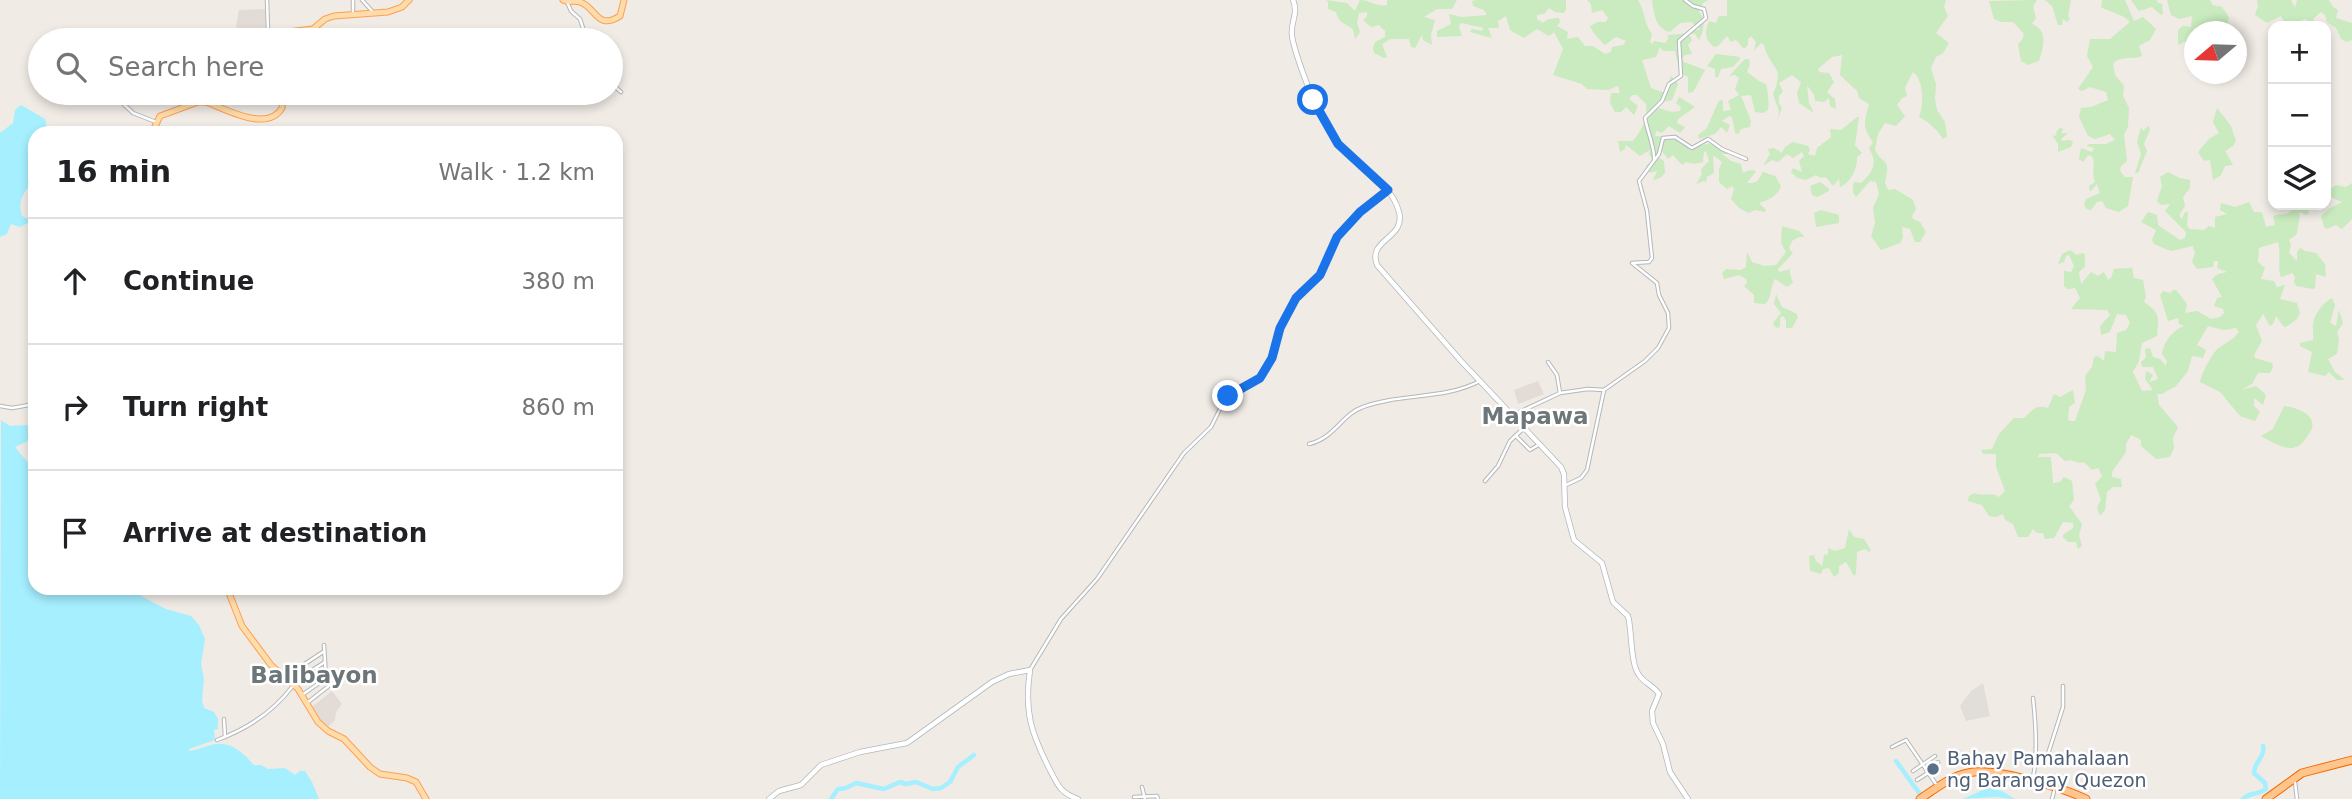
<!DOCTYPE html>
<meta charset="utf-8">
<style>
:root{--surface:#fff;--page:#f6f6f6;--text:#202124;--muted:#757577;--line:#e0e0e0}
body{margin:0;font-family:"DejaVu Sans",sans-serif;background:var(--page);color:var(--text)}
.controls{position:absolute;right:21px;top:21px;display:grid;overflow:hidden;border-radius:14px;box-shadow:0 4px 10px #0003}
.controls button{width:63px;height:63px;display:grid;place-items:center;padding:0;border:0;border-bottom:2px solid var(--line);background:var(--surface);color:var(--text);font:35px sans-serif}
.compass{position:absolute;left:2184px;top:21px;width:63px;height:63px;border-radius:50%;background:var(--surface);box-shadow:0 4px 10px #0003;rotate:251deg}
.stop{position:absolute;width:21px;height:21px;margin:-16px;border:5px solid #1a73e8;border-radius:50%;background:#fff}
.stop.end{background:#1a73e8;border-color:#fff;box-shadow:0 2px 7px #0008}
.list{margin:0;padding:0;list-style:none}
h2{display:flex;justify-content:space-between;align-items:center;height:91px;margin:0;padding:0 28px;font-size:30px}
h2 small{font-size:23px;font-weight:400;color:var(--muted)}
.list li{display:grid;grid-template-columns:46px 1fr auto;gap:21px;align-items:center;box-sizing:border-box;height:126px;padding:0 28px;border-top:2px solid var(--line)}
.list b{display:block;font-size:26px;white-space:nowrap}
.list em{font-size:23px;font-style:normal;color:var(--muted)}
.icon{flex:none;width:38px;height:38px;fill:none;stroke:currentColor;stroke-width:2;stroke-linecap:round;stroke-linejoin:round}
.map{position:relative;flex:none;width:2352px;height:799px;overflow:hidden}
.search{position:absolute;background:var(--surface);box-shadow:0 4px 10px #0003;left:28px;top:28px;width:595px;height:77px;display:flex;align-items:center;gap:18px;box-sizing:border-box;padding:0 24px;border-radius:38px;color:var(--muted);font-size:26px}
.panel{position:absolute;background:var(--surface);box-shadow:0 4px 10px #0003;left:28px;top:126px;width:595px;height:469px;border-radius:21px}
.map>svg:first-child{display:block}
.industrial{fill:#e1ddd9}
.education{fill:#e3dcd6}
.green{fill:#caeabf}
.water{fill:#a6efff}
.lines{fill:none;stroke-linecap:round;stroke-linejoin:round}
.river{stroke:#a6efff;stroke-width:4.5}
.street-casing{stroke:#b3b8bb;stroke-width:4.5}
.secondary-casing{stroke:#b1b8bb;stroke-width:6}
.primary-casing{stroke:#fea050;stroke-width:7}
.highway-casing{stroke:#f56900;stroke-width:9}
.street{stroke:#fff;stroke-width:2.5}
.secondary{stroke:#fff;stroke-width:4.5}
.primary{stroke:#ffdcab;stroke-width:5}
.highway{stroke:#ffc58d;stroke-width:7}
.route{stroke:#1a73e8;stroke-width:9}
.service-dot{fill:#5c6f8a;stroke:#fff;stroke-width:2.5}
.labels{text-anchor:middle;stroke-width:5;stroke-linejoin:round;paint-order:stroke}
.service-label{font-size:19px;fill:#4e5e75;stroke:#fff;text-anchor:start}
.quarter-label{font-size:23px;font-weight:bold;fill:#6d7679;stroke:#fff}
</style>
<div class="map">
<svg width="2352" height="799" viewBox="0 0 2352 799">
<rect width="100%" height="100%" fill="#f0ebe5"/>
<polygon class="industrial" points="1983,683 1990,716 1966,721 1960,706 1971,691"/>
<g class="education">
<polygon points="265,9 266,40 249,40 241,37 236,26 239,10"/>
<polygon points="1538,381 1544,394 1518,404 1514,390"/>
<polygon points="332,691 342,704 336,712 335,720 328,727 320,721 312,707"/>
</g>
<g class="green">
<path d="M1326,0L1347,3L1355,11L1360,0C1370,0 1375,7 1387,5V0H1457L1452,9H1437L1424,17L1435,20L1431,35L1432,45L1423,40L1422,35L1415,48L1411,47L1409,39H1391L1382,44L1387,57L1384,58L1374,53L1373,48L1375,42L1385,37V31L1379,25L1371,27L1363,20L1367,17V12L1359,13L1357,23L1360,32L1355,39L1353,29C1345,24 1338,22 1336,12L1328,9V2Z"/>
<path d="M1477,0H1566V9L1564,13L1555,12L1549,8L1544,14L1537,15V19L1543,23L1548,19L1559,18L1560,22L1557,26L1568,32L1567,39L1578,37L1585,46H1593L1605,54L1611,52L1612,47L1623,45L1626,41L1616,37L1605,45C1601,42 1591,30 1590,26L1598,22H1606L1608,18L1602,10L1592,13L1591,4L1587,0H1638C1645,11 1644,24 1652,34L1650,42L1652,44L1654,41L1665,43L1669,38L1667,35L1682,34L1700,29L1691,22L1680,23L1670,32C1655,28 1654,14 1652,0H1708L1703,3L1699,11C1706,20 1704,31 1699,40L1695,34H1689L1692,40L1688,45L1692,54L1685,55L1682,59L1684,62L1705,70L1693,92L1688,93V77L1680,73L1675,51H1663L1660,47L1656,57L1642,60L1651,88L1665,93L1671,76L1678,84L1672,100L1662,102L1658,106L1659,108L1672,112L1680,111L1681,107L1676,103L1679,97L1695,107L1678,119L1677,123L1685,127L1680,133L1669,126L1662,133L1656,131L1655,136C1668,136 1680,140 1690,150C1708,142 1712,140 1730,154H1722L1731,161L1741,164L1743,173L1750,170L1756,171L1747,183C1759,184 1758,179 1763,172L1775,176L1781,186C1778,196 1767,201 1759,203L1766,210L1765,212L1755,210L1749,213L1739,208L1731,199L1734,189L1732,186L1727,189L1719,182V169L1722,162L1713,155L1714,173L1707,177L1706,182L1704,181L1696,184L1702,174L1701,169L1709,161L1706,151L1704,152L1703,162L1694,164L1686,162L1682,165L1673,155L1668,159L1661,150L1658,157L1664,161L1665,173L1660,178L1653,180L1657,171L1649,173L1646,165L1652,163L1653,159L1649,155L1650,150L1640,156L1626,145L1625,149L1620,152L1618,141H1633C1642,130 1648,118 1646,104L1637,95H1632L1629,99L1638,106L1634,115L1626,107L1621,112H1615L1610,103L1611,93H1620L1618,86L1608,90L1587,89L1582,84L1553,75L1563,49L1554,32L1549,36L1537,29L1524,38L1510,30L1506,16L1498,21L1499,28H1488L1492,38L1470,32L1472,29L1481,31L1484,28L1461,23L1459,26L1462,36L1437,37V31L1451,24L1449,14L1462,17L1487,15L1484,10L1473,6L1472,1Z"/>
<path d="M1727,0H1946L1944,7L1948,16L1936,33L1949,43L1943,53L1936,57L1931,68L1936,84L1935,99L1937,110L1945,122L1947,136L1943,139C1938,130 1927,121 1919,117C1924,105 1924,80 1913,72L1905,88L1907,96L1902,98L1897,105L1905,116L1896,126L1885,123L1878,134L1875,150C1884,167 1891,156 1885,183L1888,190L1895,189L1913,200L1916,209L1912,216L1913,219L1920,222L1926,232L1920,242H1915L1910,229L1902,227L1903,238L1900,243L1881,250L1871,236L1875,223L1873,208L1879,194L1876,182L1870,181L1856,197L1853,193V183L1855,182L1861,183C1872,173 1879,163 1869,149L1873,142C1861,126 1865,121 1869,104L1859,98L1857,91L1840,75L1842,55L1832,57L1818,69L1819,72L1829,73L1834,82L1827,92L1835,99L1836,109L1830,106L1829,98L1824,102L1815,101L1814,95L1807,85L1809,103L1814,113L1799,103L1797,93L1801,82L1792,75L1779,83L1783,91L1779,96V103L1782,108L1778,119L1779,111L1773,94C1786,65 1770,70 1764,45L1761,43L1754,51L1756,42L1751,36L1748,39V45L1744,49L1736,40L1731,42L1727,36L1718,46L1714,47C1705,39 1704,33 1709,21L1716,23L1719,16H1727Z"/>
<path d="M2037,0L2033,6L2036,18L2032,24C2048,30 2044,46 2039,61L2028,65L2021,61L2018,44L2022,40L2024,34L2013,22H2001L1994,19L1989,1Z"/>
<polygon points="2045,0 2071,0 2068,16 2070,19 2067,22 2063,19 2062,25 2058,25 2052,6"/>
<path d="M2102,0H2125L2134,21L2143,17L2156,29L2150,40L2139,46L2142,55L2140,57C2131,59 2119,56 2113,64L2115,75L2124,86L2123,96L2129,108L2128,127L2124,135L2127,161L2121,166L2120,171L2125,177H2133L2128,206L2119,212L2106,208L2102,201L2097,202L2091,210L2086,209L2084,204L2086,199L2100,193L2097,184L2090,192L2089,186L2095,182C2091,172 2096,164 2092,156L2088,155L2083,162L2079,159L2081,148L2092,152L2094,148L2087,146L2089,144H2106L2115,140L2110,134L2095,139L2088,136L2079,117L2081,108L2091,107L2108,100L2106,92L2090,87L2082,91L2078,89L2093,67L2087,56L2090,39H2110L2130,22C2122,13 2111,13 2101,7Z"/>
<polygon points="2131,0 2157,0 2158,3 2162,4 2163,14 2161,15 2152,7 2139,11"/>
<polygon points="2167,0 2210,0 2213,5 2222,7 2229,17 2226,30 2209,31 2211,29 2194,32 2194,48 2184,41 2180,45 2178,44 2178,30 2183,26 2191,27 2192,16 2179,19 2171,15"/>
<polygon points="2257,0 2291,0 2295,8 2297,0 2329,0 2333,7 2338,10 2336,18 2352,23 2352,40 2347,42 2341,39 2336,28 2327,22 2325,15 2321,12 2313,19 2317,25 2306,26 2308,22 2306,19 2286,25 2281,16 2267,23 2255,15 2258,6"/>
<polygon points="1716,54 1740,57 1740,59 1733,67 1721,69 1718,77 1715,77 1715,69 1707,66"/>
<path d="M1745,59H1749L1750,64L1747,72L1759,81L1766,84C1767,88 1770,106 1768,110L1763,113L1755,112L1751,95L1741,96L1751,121L1750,127L1741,129L1738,134L1735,133L1732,117L1729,116L1722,121L1730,125L1727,133L1721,127L1715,134L1699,139L1698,135L1707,128L1718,102L1721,100L1723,101V111L1731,110L1728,101L1739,95L1735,89L1739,78L1735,75L1729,76Z"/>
<polygon points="2217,108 2231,126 2236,141 2233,146 2225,151 2233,165 2225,166 2221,175 2213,180 2210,160 2204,161 2198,152 2209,139 2219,133 2213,122"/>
<path d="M1857,117H1859L1855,145L1862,153L1857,157C1858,168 1850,183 1840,187L1839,179L1833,186L1826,177L1821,178L1816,175L1806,180L1797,178L1791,172L1793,168L1802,172L1799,161L1804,156L1802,152L1793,158L1787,154L1778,162L1772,160L1763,166L1770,154L1768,149L1774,148L1782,153L1785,147L1793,142L1808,146L1810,150L1808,154L1815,156L1817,148L1831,137L1830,129L1841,130Z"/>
<polygon points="2148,126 2150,129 2144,144 2147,151 2138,173 2135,173 2141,154 2137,142 2141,127 2143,131"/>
<polygon points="2061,127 2063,130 2061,133 2068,133 2061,139 2062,141 2070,140 2073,142 2071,147 2058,152 2058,144 2053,136 2057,135 2056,132"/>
<path d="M2168,172L2180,178L2190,180V188L2183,197L2185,206L2179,215L2182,219L2185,212H2188L2187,226L2190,229L2204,230L2209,226L2215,228V217L2227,214L2220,210L2221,203L2235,207L2249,202L2254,212H2262L2266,227L2275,225L2273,217L2275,215L2286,214L2291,211L2290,209H2282L2281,205H2307L2309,213L2307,215L2299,212C2301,220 2297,226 2297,234L2289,240L2291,245L2289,253L2297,261V252L2300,248L2305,251L2316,253L2325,264L2326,277L2316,274L2315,288L2313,289L2296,286L2294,282L2295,277L2292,273L2282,277L2280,275C2278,263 2281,253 2278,242L2259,248L2258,262L2265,268L2261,279L2274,281L2277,287L2285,285L2280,299L2297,303L2300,313L2297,319L2286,327L2283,326L2276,316L2273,324L2270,326L2263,314L2256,325L2262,341L2254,355L2255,358L2272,363L2273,367L2270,373H2258L2252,384L2241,390L2256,386L2266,395L2263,405L2254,398V406L2260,412L2255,421L2240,416L2220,392L2200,382C2201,374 2213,351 2220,347C2227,342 2233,340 2239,332L2236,328L2224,330L2208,326L2197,345L2206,350L2203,358L2192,356L2188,371L2176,386L2162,394H2157L2159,405L2178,427L2173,438L2174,448L2170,457L2156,459L2141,446V440L2131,435L2126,444V452L2112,472V477L2121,479L2122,487H2113L2107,492L2105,510L2100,516L2097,507L2101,500L2095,484L2102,476L2098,468L2092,470L2084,462L2080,463L2070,460L2065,461L2056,453L2039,454L2038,457H2051L2053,483L2060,482L2064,477L2072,481L2074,500L2069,506L2082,524L2079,535L2082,546L2078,549L2076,542H2068L2063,537V535L2073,528V523L2063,522L2054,538L2045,539L2043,533H2037L2033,529L2028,537H2018L2013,524L2005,520L2003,514L1996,517L1989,516L1982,505L1968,501L1969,496L1974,493C1984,497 1991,491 1999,497L2005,491L1996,467V454H1983L1981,450L1992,449L1999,434L2014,418H2024C2032,411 2035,404 2048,408L2054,394L2060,397L2073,390L2075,403L2069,407L2068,420L2070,421H2075L2086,390L2085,376L2092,367L2094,357L2098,356L2104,361L2105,351L2116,352L2117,333L2126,330L2130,323L2126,315L2117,314L2110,332L2101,335L2100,326L2110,315L2107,310L2071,309L2080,298L2075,288L2068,289L2064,286V271L2071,272L2074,266L2069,255L2066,256L2064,262L2058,264L2062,254L2070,250L2077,255L2082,253L2085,254V267L2079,272L2081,284L2091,272L2098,276L2104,272L2108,280L2111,278L2114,269C2121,267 2125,270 2132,267L2134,278L2143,280L2146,296L2144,302C2162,314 2158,318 2157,336L2142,343L2139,361L2133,372L2142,391L2153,390L2145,379L2146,371L2153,375L2149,382L2158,379L2153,367H2142L2141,362L2146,357L2145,349L2150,348L2153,357L2160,359L2166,366L2167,361L2162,354C2163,342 2173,330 2184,326L2179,324L2178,318L2168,321L2160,295L2163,291L2170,293L2173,290H2176L2187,304L2185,313L2197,311L2211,319L2220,317L2224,313L2223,309L2214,306L2217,298L2222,297L2212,279L2218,274L2227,272L2217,268L2218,261H2214L2213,267L2197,269L2192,262L2195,253L2193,246L2171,251L2154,244L2152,240L2156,230L2141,222L2148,212L2157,215L2158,225L2180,240L2185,238L2186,232L2165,211L2170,204L2161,205L2157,201L2162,186L2160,177Z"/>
<polygon points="1820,182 1829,189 1829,191 1817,197 1812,195 1810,186"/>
<polygon points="2352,183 2352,219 2342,229 2336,225 2327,229 2324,227 2321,216 2330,208 2342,202 2331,197 2330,189 2336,185 2346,187"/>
<polygon points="1821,210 1839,215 1839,223 1816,227 1814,213"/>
<path d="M1782,226L1799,231L1805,237H1799L1792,241L1789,249L1793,253L1778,269L1779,272L1790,269V274L1793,283L1787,287L1775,279C1770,287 1772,298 1765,304L1754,303V295L1744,286L1747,283L1746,279L1739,275L1724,279L1722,273L1726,269L1741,270L1746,267L1747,252L1752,262L1764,266L1776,265L1786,252L1781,243Z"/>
<polygon points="1776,294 1782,307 1797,314 1798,317 1792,328 1786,328 1786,320 1783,316 1780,318 1780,327 1776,328 1773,323 1781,313 1774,304"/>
<path d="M2332,298L2335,305L2330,323L2336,326L2339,310L2343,323L2337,332L2339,340L2337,354L2328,359L2335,372L2345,380H2337L2329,372L2325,376L2308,372L2312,352L2300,346V343L2313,340C2314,336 2313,332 2313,328C2312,317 2322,303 2332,298Z"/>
<path d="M2284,406C2293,407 2316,413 2312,428C2311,432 2308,435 2306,438C2303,443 2299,447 2292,448C2282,449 2269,440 2261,436L2273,429Z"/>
<polygon points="1849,529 1854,537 1864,539 1871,550 1869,552 1865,549 1857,552 1856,574 1854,576 1846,562 1839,566 1839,573 1834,577 1829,568 1823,569 1821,574 1810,571 1809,556 1814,555 1816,561 1822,566 1824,555 1828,554 1828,548 1835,551 1845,548"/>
</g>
<g class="water">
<path d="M21,105L45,119L48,133H35C35,146 37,161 35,174C33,188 15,193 22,216L28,219V223L20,227L11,224L7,234L0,237V133L13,123L15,110Z"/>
<path d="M1,420L10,426L27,425L29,428L28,441L15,447L35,471V588H138L141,596L166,609L191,616L199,625L205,639L201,664L204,679L202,700L204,708L214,712L218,719V729L214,730L215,740L189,749V751C197,750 203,747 211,745C230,740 242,752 254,765H261L268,769L285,768L295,775L300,771H305L312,782L319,799H0Z"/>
<polygon points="1987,788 2002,791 2015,799 1995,797 1963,799"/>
</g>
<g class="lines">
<g class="river">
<path d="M1896,761C1905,773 1912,784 1921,795"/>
<polyline points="831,799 838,789 846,788 856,783 884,789 900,782 906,784 916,782 933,789 941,788 950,782 958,767 974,755"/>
<path d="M2243,799C2250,792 2258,795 2266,789L2265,783L2254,773C2254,762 2265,758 2263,746"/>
</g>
<g class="street-casing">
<g id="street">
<polyline points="267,0 268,31 285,33"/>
<polyline points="362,0 372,11"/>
<polyline points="567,2 571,11 580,19 587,40"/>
<polyline points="353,15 353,0"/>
<polyline points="611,83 621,92"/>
<polyline points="112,93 133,113 156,122"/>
<path d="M1654,159C1655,149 1647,130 1645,118L1662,101L1669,84L1681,76L1679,41L1706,18L1704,9L1693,6L1685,0"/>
<polyline points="1548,362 1557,375 1560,393"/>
<polyline points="0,406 12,408 35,404"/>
<polyline points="1513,415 1560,393 1588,389 1604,390 1645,361 1658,348 1669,328 1668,313 1659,295 1657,283 1632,263 1649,262 1652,258 1647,211 1639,181 1659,154 1663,138 1675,137 1692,148 1708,139 1722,149 1746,159"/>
<polyline points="1516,436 1530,450 1540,444"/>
<path d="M1309,444C1335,438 1342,414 1363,407C1401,393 1444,400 1480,381"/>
<polyline points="1485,481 1498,466 1510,441 1525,427"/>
<polyline points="1566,485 1581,478 1587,470 1604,390"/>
<polyline points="317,667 319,683"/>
<polyline points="1030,670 1061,619 1097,579 1184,453 1211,427 1225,399 1232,393 1256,381 1263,374 1272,358 1281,326 1294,301 1300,291 1321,273 1338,234 1360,212 1388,190"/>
<polyline points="285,677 323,652"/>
<polyline points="292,683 325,662"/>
<polyline points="302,695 325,679"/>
<path d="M2033,698C2036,725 2038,753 2033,778"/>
<polyline points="307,703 330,685 326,678 324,645"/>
<polyline points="224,719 225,737"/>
<path d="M217,740C247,729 272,713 292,687"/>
<polyline points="1892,747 1906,740 1936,784"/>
<polyline points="2038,758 2048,754 2063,707 2063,686"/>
<polyline points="1926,770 1938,762"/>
<polyline points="1913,771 1935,756"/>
<polyline points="1917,780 1928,773"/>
<polyline points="2295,782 2297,799"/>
<polyline points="1142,787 1145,799"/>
<polyline points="1134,797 1157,796 1158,799"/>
<polyline points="2052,799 2055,788"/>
</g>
</g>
<g class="secondary-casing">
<g id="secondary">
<path d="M1293,0C1299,14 1290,22 1292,36C1294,51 1312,99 1319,112C1326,124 1333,139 1342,149C1361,170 1391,182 1399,212C1406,239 1367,239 1377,265L1461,361L1561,467L1564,474L1565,507L1574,540L1602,563L1613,602L1628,616C1632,629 1630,663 1639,675C1644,683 1654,686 1659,694L1652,711L1653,723L1663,744L1670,772L1688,799"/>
<path d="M769,799L779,791L801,785L821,765L860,752L907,743L992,682L1009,674L1030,670C1024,712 1031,733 1050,770C1058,786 1061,793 1078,799"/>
</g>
</g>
<g class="primary-casing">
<g id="primary">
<path d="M563,0C569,3 574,0 580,2C596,7 597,31 620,16L624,0"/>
<polyline points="282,40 287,32 313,29 325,19 334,16 388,12 402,7 409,0"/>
<path d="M152,133L160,116L198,102H206C226,109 267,133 282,108L283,93"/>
<polyline points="227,588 242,626 271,665 298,689 318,722 328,731 344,739 370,767 380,774 407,778 416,782 426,799"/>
</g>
</g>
<g class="highway-casing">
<g id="highway">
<path d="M1920,799C1935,789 1951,776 1968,773C1995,767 2061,787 2086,799"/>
<polyline points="2266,799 2302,773 2352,760"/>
</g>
</g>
<use href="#street" class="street"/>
<use href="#secondary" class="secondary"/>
<use href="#primary" class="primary"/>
<use href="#highway" class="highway"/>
</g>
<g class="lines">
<polyline class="route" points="1228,396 1260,378 1272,358 1280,328 1296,298 1320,275 1337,237 1360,212 1388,190 1338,144 1313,100"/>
</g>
<circle class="service-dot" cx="1933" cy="769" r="7"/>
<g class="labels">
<g class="service-label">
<text x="1947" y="765">Bahay Pamahalaan<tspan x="1947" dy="22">ng Barangay Quezon</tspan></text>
</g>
<g class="quarter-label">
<text x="1535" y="424">Mapawa</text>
<text x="314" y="683">Balibayon</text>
</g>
</g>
</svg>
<div class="controls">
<button>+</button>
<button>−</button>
<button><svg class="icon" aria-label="layers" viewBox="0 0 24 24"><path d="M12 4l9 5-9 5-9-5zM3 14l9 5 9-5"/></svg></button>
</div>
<svg class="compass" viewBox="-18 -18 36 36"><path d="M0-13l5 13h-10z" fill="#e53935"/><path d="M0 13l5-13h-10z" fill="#757577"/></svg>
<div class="stop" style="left:1313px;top:100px"></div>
<div class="stop end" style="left:1228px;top:396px"></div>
<div class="search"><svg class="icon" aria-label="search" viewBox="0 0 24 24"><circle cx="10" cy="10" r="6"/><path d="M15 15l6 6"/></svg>Search here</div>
<section class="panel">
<h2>16 min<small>Walk · 1.2 km</small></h2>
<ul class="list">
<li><svg class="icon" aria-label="ahead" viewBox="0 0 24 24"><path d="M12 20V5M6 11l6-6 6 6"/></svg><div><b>Continue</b></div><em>380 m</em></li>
<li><svg class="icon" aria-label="right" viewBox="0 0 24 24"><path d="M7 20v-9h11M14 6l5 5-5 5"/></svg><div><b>Turn right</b></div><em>860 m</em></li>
<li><svg class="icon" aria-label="arrive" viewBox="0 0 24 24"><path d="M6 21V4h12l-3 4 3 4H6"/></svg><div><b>Arrive at destination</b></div></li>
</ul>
</section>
</div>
